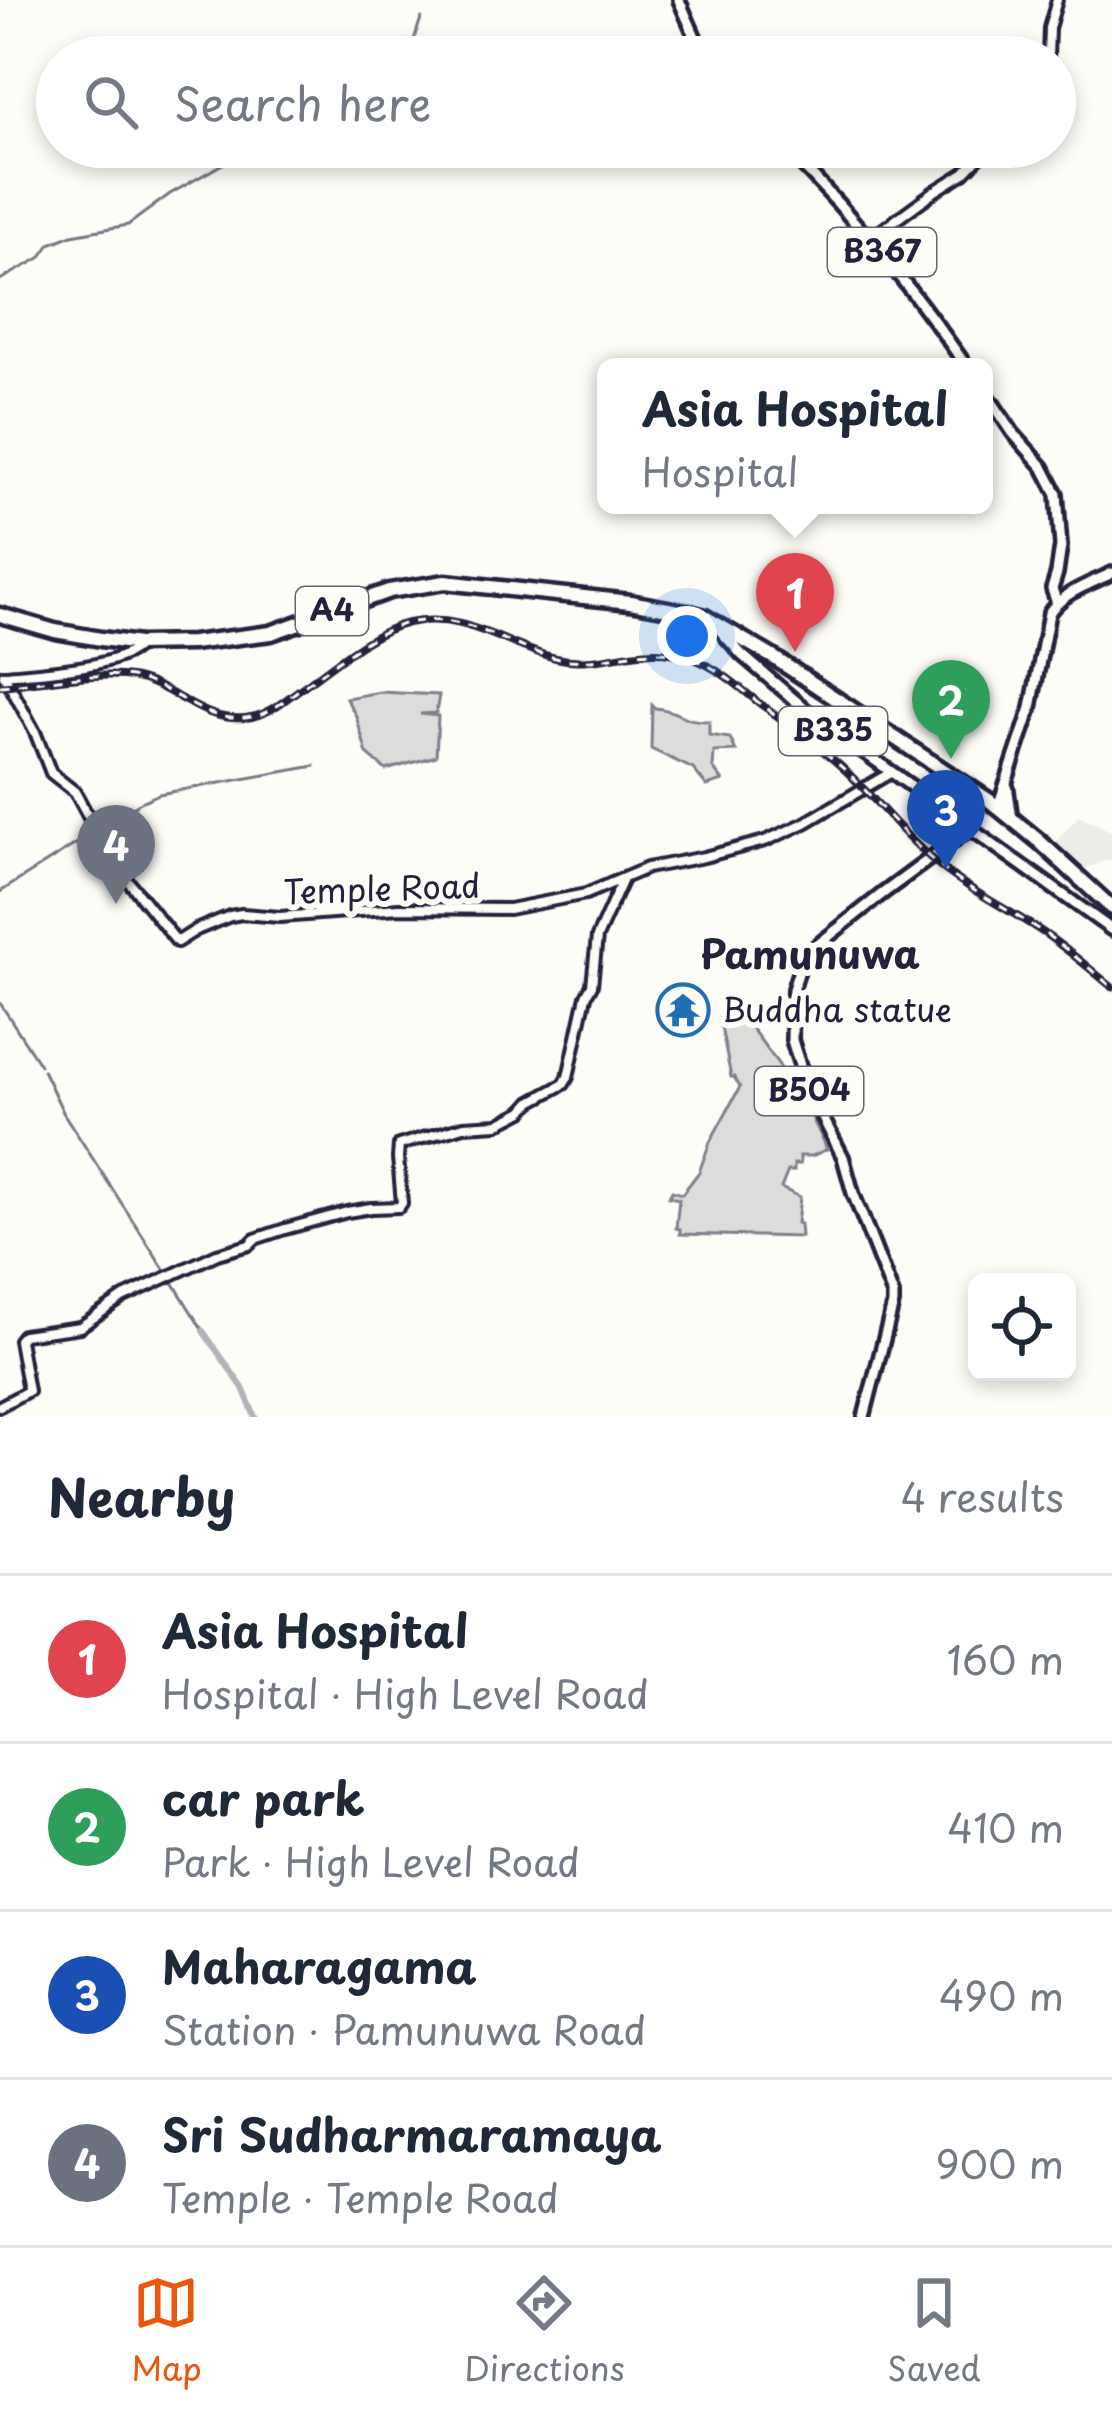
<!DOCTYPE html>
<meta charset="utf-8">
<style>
:root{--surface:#fff;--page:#f6f6f7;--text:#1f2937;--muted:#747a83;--line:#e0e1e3;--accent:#ea580c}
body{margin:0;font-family:"Playpen Sans",sans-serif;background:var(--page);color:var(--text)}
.controls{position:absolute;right:36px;bottom:36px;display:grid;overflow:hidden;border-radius:18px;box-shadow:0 6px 18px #0003}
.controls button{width:108px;height:108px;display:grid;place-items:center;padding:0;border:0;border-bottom:3px solid var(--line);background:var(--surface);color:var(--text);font:60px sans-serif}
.you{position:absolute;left:687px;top:636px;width:42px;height:42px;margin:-30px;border:9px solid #fff;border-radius:50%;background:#1a73e8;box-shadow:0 0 0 18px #1a73e833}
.badge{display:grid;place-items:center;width:78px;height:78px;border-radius:50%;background:var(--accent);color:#fff;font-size:39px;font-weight:700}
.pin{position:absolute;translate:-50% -99px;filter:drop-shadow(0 3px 6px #0008)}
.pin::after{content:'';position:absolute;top:63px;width:42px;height:36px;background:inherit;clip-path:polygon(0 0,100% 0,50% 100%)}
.popup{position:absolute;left:597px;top:358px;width:396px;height:156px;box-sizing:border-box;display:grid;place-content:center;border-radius:18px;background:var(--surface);filter:drop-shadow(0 3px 9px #0005);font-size:39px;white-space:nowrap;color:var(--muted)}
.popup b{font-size:45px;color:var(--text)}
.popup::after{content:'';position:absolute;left:50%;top:100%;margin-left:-24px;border:24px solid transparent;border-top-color:var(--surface)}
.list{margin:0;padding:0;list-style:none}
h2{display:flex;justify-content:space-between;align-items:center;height:156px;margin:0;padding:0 48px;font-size:51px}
h2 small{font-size:39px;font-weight:400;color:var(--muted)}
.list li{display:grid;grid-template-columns:78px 1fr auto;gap:36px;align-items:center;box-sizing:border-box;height:168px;padding:0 48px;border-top:3px solid var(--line)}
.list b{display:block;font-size:45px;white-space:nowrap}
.list p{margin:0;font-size:39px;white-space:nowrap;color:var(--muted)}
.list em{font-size:39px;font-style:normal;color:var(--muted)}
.icon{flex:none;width:66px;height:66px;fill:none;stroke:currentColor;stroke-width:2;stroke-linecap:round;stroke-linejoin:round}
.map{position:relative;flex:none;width:1112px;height:1417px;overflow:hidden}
.search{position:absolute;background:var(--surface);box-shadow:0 6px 18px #0003;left:36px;right:36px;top:36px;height:132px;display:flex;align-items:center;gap:30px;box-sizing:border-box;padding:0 42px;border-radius:66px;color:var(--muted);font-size:45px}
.sheet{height:828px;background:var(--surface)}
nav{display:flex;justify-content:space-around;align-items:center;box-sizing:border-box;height:168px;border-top:3px solid var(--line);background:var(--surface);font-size:33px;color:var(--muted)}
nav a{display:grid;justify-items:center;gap:6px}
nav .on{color:var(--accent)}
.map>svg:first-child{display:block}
.built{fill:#ecece9}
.green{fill:#dddcdb;stroke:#807f8b;stroke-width:3}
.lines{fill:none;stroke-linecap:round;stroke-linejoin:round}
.stream{stroke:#787885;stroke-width:3}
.canal{stroke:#b2b2b7;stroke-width:6}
.secondary-casing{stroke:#22223b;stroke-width:16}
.primary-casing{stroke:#22223b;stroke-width:18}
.highway-casing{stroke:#22223b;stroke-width:21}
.secondary{stroke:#fdfcf7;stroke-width:8}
.primary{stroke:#fdfcf7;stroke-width:9}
.highway{stroke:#fdfcf7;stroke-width:12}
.rail-casing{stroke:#22223b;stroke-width:8}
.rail{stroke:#fdfcf7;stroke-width:3;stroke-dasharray:9;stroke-linecap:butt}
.labels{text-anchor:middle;stroke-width:12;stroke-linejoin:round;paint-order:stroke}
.shield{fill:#fdfcf7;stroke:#646373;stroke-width:3}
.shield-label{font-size:30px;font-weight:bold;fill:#22223b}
.street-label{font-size:33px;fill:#22223b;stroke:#fdfcf7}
.poi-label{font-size:33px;fill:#22223b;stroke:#fdfcf7;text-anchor:start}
.quarter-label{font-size:39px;font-weight:bold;fill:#22223b;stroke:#fdfcf7}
</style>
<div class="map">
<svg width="1112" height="1417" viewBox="0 0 1112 1417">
<rect width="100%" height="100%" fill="#fdfcf7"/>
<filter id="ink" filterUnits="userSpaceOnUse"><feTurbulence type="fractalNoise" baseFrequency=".00833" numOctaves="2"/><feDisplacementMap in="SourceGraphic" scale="24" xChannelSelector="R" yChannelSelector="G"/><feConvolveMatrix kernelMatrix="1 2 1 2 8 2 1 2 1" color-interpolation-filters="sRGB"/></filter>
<g filter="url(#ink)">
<polygon class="built" points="1079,815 1112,832 1112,860 1109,859 1082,870 1054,844"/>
<g class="green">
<polygon points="380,692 439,695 436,713 420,714 438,716 436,756 386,770 367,754 356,716 346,698"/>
<path d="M652,705L655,708C680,710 682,722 709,721V735L730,738L736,751L714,752L713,768L723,781L707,786L693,769L651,749Z"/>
<polygon points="719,1017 743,1017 779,1065 798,1112 808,1109 827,1149 812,1156 800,1156 800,1164 794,1164 794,1171 788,1171 781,1188 800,1197 797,1223 800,1224 801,1237 680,1234 680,1229 676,1228 679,1199 669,1197 672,1191 682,1194 699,1172 710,1142 740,1087 734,1077 731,1077"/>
</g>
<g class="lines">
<g class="stream">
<polyline points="373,57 385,47 414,40 421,18"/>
<polyline points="0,280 40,258 50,244 72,235 128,225 170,194 240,154 258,147"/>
<polyline points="101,828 139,803 159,794 315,766"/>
<polyline points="0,892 93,833"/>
<polyline points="0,1003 40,1065"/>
<polyline points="43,1070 64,1114 166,1272"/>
<polyline points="171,1279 203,1331"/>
</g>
<polyline class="canal" points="203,1331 243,1388 255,1417"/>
<g class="secondary-casing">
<g id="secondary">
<polyline points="1048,57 1049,28 1057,0"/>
<polyline points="871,238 935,191 964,173 989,147"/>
<polyline points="4,675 35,732 51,773 75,792 113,862 177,942 196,930 230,916 242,914 280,917 399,908 509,909 586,894 647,868 704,857 765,841 805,823 890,773"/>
<path d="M4,675C36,672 120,668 139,645"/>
<polyline points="0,1406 28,1391 19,1340 23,1335 80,1327 124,1297 217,1254 249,1245 255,1239 285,1229 347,1212 371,1208 399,1207 402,1203 398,1158 399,1145 464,1126 498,1124 523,1111 531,1102 564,1084 568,1077 586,996 592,985 597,937 623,879"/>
</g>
</g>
<g class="primary-casing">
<g id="primary">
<polyline points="679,0 704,57"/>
<path d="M784,147C853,215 912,288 967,367"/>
<polyline points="984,390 1013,433 1043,467 1057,494 1061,546 1057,573 1052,589 1057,603"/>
<polyline points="717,627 742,655 812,715 1112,930"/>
<path d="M998,807L1031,708L1049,613C1063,592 1090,584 1112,573"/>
<polyline points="864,1417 893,1304 893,1295 853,1193 843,1157 808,1089 796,1053 792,1040 793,989 801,964 810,951 882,894 970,829"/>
</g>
</g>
<g class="highway-casing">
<g id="highway">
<polyline points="0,615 55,631 101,639 139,644 192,643 271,633 389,591 445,582 630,602 690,613 705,617 776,659 990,801 1039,841 1112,908"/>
<polyline points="1006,788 1010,816"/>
</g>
</g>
<use href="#secondary" class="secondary"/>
<use href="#primary" class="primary"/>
<use href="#highway" class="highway"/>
<g class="rail-casing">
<path id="rail" d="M0,686C36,683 103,670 136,678C175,687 201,722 245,718C268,716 282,702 300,689C330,668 372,631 408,623C466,611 504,646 556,658C601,669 642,640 691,658C717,667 738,686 759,703C788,724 818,745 845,770C878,801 905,838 941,867C969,890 1002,906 1033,926C1061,943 1086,966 1112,987"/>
</g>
<use href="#rail" class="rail"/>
</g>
</g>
<defs>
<g id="temple-ring" transform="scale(2.7)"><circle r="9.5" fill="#fdfcf7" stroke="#1f6fb2" stroke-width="1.5"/><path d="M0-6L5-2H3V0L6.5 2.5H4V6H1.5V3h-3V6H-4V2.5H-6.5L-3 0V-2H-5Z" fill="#1f6fb2"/></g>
</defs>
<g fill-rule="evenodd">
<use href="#temple-ring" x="683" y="1010"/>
</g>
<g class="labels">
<g class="shield">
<rect x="828" y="228" width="108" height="48" rx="9"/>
<rect x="296" y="587" width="72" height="48" rx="9"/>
<rect x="779" y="707" width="108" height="48" rx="9"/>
<rect x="755" y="1067" width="108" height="48" rx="9"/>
</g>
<g class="shield-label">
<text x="882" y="262">B367</text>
<text x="332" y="621">A4</text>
<text x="833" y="741">B335</text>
<text x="809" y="1101">B504</text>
</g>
<g class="street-label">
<text transform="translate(382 889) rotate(-2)" y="12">Temple Road</text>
</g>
<g class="poi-label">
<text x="722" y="1022">Buddha statue</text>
</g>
<g class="quarter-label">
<text x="810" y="969">Pamunuwa</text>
</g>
</g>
</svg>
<div class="controls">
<button><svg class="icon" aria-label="locate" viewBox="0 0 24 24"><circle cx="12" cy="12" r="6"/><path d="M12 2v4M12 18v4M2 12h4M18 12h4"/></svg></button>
</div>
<div class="you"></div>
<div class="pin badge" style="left:795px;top:652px;background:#e0444e">1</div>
<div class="popup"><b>Asia Hospital</b>Hospital</div>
<div class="pin badge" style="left:951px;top:759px;background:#2e9e5b">2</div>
<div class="pin badge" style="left:946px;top:869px;background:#1a4fb4">3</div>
<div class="pin badge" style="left:116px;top:904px;background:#6b7280">4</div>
<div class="search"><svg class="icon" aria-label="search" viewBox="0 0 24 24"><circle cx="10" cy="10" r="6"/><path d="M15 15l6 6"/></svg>Search here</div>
</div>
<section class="sheet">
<h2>Nearby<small>4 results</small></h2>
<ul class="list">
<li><span class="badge" style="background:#e0444e">1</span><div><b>Asia Hospital</b><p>Hospital · High Level Road</p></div><em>160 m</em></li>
<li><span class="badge" style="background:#2e9e5b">2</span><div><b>car park</b><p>Park · High Level Road</p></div><em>410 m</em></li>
<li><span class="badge" style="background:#1a4fb4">3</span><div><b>Maharagama</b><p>Station · Pamunuwa Road</p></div><em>490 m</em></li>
<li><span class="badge" style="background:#6b7280">4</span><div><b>Sri Sudharmaramaya</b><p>Temple · Temple Road</p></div><em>900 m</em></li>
</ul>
</section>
<nav>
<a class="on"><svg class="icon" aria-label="map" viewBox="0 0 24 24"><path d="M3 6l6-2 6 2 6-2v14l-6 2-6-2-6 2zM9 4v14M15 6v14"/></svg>Map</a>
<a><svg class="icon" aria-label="directions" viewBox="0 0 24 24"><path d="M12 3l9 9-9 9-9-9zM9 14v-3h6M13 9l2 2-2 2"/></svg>Directions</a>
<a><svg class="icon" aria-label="saved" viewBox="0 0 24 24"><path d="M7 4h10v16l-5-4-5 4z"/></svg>Saved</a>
</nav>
